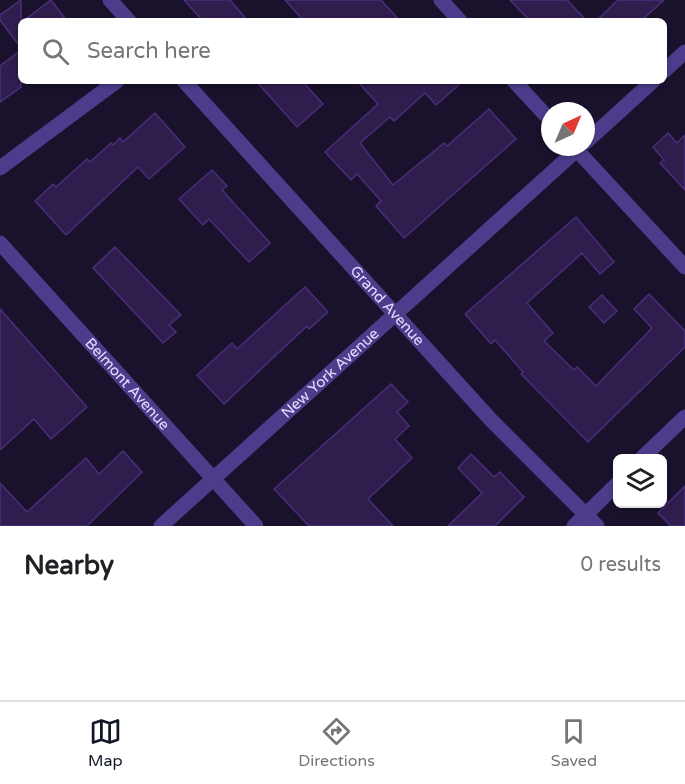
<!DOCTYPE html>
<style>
:root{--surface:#fff;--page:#f2f2f2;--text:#202124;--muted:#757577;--line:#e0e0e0;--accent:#111827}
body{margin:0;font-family:"Varela Round",sans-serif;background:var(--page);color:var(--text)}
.controls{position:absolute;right:18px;bottom:18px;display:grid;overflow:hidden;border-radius:9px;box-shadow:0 2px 4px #0004}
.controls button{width:54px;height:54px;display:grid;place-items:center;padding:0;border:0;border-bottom:2px solid var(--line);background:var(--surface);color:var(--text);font:30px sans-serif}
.compass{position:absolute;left:541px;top:102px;width:54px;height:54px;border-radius:50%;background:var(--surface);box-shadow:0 2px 4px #0004;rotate:44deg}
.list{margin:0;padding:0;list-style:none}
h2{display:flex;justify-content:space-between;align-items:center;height:78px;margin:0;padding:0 24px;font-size:26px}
h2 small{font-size:20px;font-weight:400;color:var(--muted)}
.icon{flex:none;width:33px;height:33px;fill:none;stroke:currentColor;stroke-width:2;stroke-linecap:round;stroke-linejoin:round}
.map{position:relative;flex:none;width:685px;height:526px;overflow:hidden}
.search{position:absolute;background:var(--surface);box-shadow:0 2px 4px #0004;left:18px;right:18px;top:18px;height:66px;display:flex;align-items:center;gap:15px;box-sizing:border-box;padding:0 21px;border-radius:9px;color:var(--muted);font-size:22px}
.sheet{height:174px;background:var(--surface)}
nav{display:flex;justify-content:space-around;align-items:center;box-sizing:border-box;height:84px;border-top:2px solid var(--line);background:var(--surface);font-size:16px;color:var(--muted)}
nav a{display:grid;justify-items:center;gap:3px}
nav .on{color:var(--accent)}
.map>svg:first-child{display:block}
.building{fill:#2e1d4d;stroke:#492f79;stroke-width:1.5}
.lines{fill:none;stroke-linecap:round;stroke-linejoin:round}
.minor{stroke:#4c3c8b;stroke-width:15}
.labels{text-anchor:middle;stroke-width:5;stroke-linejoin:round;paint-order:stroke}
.street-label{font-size:15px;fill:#e6dcff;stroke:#1a112c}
</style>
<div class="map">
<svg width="685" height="526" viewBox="0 0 685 526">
<rect width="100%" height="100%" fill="#1a112c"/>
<g class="building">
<polygon points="21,0 21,48 0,20 0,15"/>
<polygon points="51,0 67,21 23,21"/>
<polygon points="184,0 230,0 248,21 203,21"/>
<polygon points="285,0 381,0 400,21 304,21"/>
<polygon points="510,0 567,0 587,21 530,21"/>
<polygon points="618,0 664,0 641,21 596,21"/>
<polygon points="21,50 21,87 0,102 0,66"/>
<polygon points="256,81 302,81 323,104 297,127"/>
<polygon points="357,81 463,81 436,105 425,93 394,121 390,117 360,143 393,185 444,143 447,146 489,109 516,139 404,238 376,206 381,201 357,174 351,180 325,152 378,104"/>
<polygon points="155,113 185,147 149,179 138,167 66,235 35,201 53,184 56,187 87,159 90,162 111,143 113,145 120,138 123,142"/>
<polygon points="668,133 677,143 685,135 685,190 660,163 664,160 653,147"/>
<polygon points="212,170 227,186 222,190 270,243 249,262 209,219 203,225 179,199"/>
<polygon points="576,217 614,262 600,274 582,253 527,303 553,333 544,341 574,370 577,367 596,386 652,328 634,309 649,294 685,331 685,347 588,442 521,374 523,372 495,340 491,344 465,314"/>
<polygon points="115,247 181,315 169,325 176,332 163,343 93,268"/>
<polygon points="305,287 328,312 309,329 307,326 224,404 197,375 232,343 237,349"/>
<polygon points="602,295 617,311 604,323 589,307"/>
<polygon points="0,309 87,407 51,439 34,419 0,450"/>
<polygon points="391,384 408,402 397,412 409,426 395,439 412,458 368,499 393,526 309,526 274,489"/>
<polygon points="123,451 142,472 87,526 0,526 0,483 27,512 86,458 99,474"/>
<polygon points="471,454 494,477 500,472 524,497 495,526 448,526 482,493 458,468"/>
<polygon points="685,486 685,526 671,526 658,513"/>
</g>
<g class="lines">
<g class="minor">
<polyline points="110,0 129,21"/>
<polyline points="441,0 460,21"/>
<polyline points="664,71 685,52"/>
<path id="s1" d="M184,81L491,420L597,526"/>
<polyline points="514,81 550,120"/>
<polyline points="586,142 653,81"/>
<polyline points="574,147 685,267"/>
<polyline points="0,168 117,81"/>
<path id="s2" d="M0,243L256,526"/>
<polyline points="642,458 685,417"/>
<path id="s3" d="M161,526L580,147"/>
<polyline points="574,526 618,483"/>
</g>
</g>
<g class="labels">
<g class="street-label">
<text dy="5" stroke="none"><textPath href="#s1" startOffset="303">Grand Avenue</textPath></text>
<text dy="5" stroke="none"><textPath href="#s3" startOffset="228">New York Avenue</textPath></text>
<text dy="5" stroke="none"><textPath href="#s2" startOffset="190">Belmont Avenue</textPath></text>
</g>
</g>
</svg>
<div class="controls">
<button><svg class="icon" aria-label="layers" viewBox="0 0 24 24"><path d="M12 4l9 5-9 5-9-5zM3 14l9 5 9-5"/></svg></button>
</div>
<svg class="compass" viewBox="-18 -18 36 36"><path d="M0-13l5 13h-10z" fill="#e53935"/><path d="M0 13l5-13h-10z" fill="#757577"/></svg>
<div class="search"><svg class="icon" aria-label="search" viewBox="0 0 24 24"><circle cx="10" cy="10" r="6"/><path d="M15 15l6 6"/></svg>Search here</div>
</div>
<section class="sheet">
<h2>Nearby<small>0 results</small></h2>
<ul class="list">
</ul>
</section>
<nav>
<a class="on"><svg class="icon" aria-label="map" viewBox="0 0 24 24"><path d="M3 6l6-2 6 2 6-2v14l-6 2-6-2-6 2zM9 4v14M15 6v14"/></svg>Map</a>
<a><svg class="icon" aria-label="directions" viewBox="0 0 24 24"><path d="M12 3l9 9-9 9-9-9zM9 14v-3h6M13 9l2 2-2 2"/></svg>Directions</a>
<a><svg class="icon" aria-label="saved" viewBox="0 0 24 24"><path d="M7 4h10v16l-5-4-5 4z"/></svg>Saved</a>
</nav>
